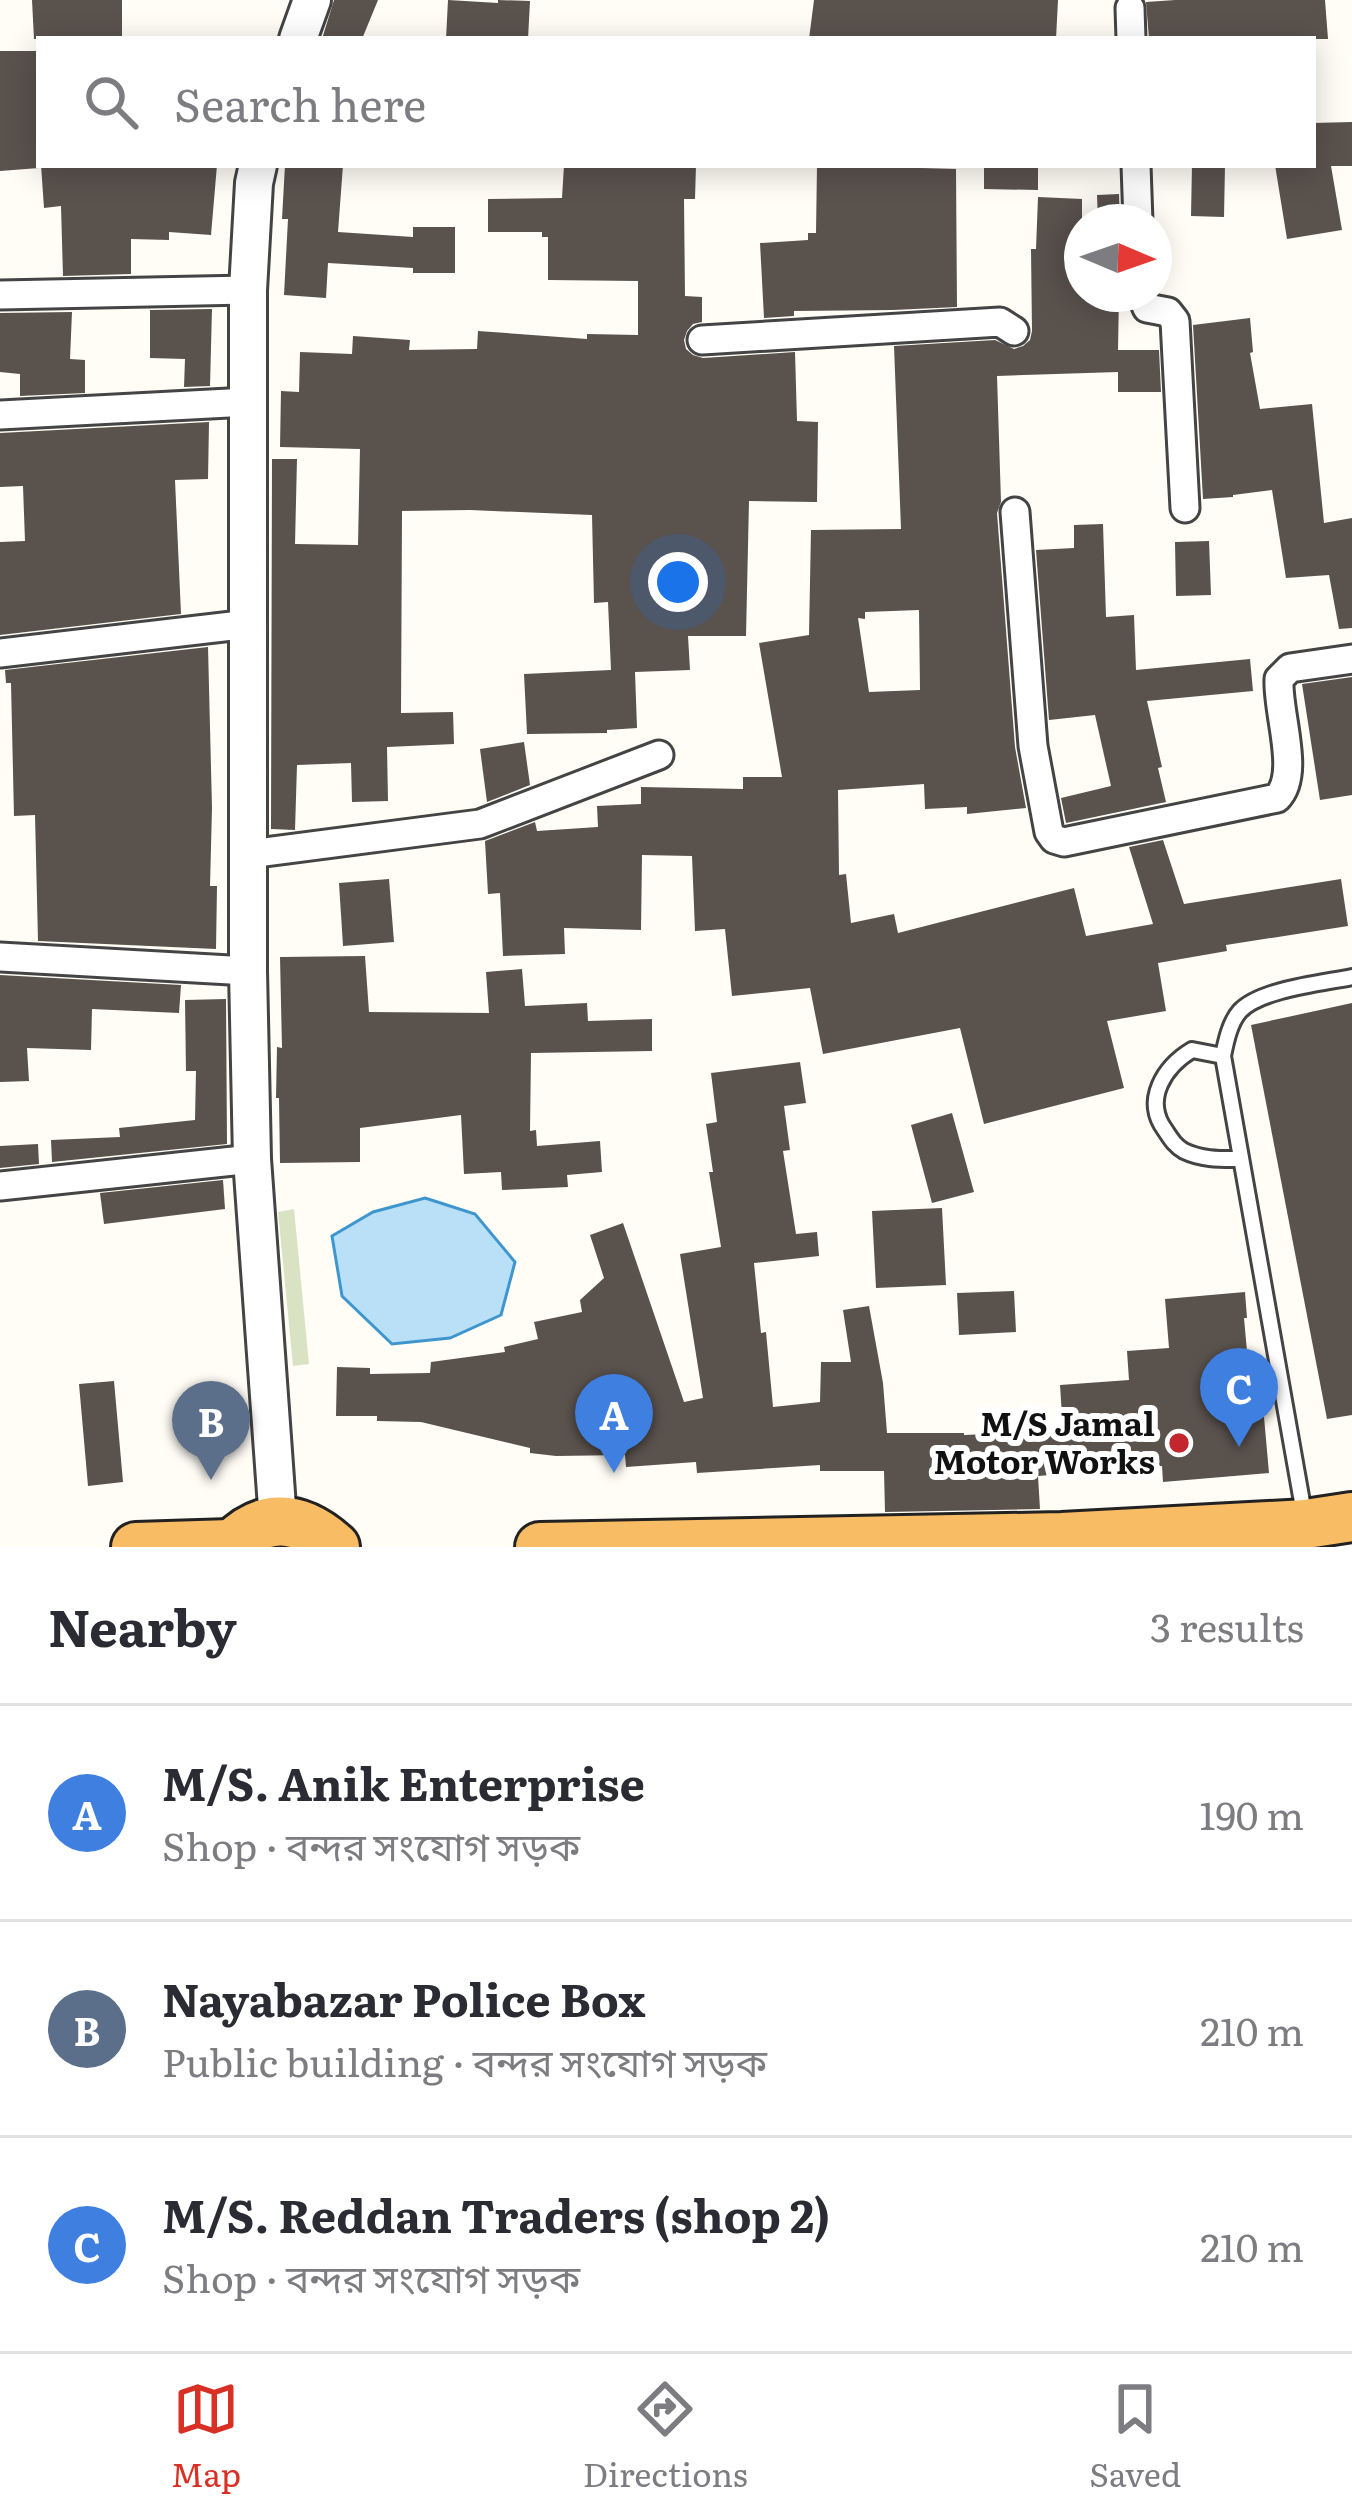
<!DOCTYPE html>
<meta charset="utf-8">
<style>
:root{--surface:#fff;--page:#f2f2f3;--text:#2b2b33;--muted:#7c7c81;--line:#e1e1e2;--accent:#d93025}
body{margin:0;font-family:Literata,"Noto Sans Bengali",serif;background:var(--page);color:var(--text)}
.compass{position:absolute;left:1064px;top:204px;width:108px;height:108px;border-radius:50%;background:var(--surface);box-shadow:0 6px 30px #0003;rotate:92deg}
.you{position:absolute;left:678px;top:582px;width:42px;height:42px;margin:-30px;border:9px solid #fff;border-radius:50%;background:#1a73e8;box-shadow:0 0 0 18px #1a73e833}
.badge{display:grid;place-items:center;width:78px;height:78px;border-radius:50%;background:var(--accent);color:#fff;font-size:39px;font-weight:700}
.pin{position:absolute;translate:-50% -99px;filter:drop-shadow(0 3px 6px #0008)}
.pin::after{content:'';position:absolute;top:63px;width:42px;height:36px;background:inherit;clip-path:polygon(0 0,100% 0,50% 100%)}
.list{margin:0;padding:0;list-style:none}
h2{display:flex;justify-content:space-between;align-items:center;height:156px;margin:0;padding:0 48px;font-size:51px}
h2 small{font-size:39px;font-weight:400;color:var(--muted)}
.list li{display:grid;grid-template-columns:78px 1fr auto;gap:36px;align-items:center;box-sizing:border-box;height:216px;padding:0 48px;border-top:3px solid var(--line)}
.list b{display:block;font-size:45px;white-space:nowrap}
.list p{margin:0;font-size:39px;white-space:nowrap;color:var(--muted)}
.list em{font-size:39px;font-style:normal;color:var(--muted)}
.icon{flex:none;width:66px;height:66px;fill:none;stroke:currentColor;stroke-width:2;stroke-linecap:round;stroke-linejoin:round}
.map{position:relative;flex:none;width:1352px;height:1547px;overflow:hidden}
.search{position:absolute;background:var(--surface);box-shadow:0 6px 30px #0003;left:36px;right:36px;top:36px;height:132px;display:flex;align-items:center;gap:30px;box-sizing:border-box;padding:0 42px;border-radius:0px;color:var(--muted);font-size:45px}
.sheet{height:804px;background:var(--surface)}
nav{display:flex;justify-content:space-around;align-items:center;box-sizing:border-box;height:168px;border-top:3px solid var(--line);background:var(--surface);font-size:33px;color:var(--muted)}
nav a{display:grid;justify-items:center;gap:6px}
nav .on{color:var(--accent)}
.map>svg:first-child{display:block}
.cemetery{fill:#d9e3c4}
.water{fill:#b9e0f7;stroke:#3f96cf;stroke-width:3}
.building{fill:#5a524d;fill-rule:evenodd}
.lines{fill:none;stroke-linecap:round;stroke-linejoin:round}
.service-casing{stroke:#444;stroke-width:20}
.minor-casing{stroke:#444;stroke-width:33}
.tertiary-casing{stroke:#444;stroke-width:42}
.trunk-casing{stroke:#222;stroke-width:54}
.service{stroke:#fff;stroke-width:14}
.minor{stroke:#fff;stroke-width:27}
.tertiary{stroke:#fff;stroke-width:36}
.trunk{stroke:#f7bc64;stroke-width:48}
.poi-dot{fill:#c4262e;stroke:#fff;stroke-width:4.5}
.labels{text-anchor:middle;stroke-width:12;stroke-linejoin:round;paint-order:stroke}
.poi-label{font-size:33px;font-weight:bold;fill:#111;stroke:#fff;text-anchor:end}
</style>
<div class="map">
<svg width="1352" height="1547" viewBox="0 0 1352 1547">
<rect width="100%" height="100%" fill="#fffdf5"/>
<polygon class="cemetery" points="294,1209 309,1364 293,1366 278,1212"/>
<polygon class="water" points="425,1198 475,1214 515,1262 501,1315 450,1338 392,1344 342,1296 332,1236 373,1212"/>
<g class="building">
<polygon points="32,0 122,0 122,39 34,39"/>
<polygon points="334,0 378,0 362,39 322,39"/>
<polygon points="448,0 498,3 498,0 530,1 528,39 446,39"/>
<polygon points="814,0 1058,0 1056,39 809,39"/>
<polygon points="1175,0 1325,0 1328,39 1149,39 1146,2"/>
<polygon points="0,51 39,51 39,168 0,171"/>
<polygon points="1352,122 1352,166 1331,166 1342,230 1287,239 1275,165 1313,165 1313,123"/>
<polygon points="41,165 217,165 211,235 169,232 169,240 131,239 131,274 63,276 61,206 44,208"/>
<polygon points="285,165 343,165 338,232 413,237 413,227 455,227 455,273 413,273 413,268 328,263 326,298 284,295 288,219 282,219"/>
<polygon points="564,165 696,165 695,199 684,199 685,296 702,297 702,322 693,324 687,331 684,340 686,349 693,355 703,358 795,352 797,421 818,422 817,502 749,501 746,636 688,636 690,670 635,672 637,728 607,730 607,733 527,734 524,674 611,670 608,602 594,603 592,515 470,510 402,511 401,713 453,712 454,744 387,747 388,801 352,802 351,763 297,765 295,830 271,829 272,459 297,459 295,544 358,545 360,449 280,447 281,391 299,392 300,352 352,354 353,336 410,340 409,350 477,349 478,331 587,339 587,334 638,335 638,281 548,280 548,237 542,237 542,232 488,232 488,199 562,198"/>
<polygon points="817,165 956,169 957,307 893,310 794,311 794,316 764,318 760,243 808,240 808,233 816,233"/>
<polygon points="984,165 1038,165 1038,190 984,189"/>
<polygon points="1192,165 1225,165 1224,217 1191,216"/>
<polygon points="1119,194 1120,222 1098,222 1097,195"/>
<path d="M1038,197L1082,199V294H1119L1118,350H1159L1161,392H1118V372L997,376L1001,502L997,513L1015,747L1026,808L967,814V807L925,809L924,784L838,790L839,875L846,874L851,923L894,914L898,933L1074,888L1086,936L1153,924L1129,847L1163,840L1184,904L1341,879L1348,926L1226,945L1227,951L1158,963L1166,1011L1107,1021L1124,1088L984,1124L960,1028L823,1054L810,988L732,996L725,929L695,931L692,856L642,855L641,930L564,928L565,954L503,956L500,893L488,894L485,841L535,822L537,831L598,827L597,806L641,804V787L743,789V777H782L759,643L809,635L811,530L901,529L894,346L995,340L1014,349L1023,346L1030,340L1032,331L1031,249H1036ZM919,610L920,690L869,692L858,618L865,619V612Z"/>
<polygon points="212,309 210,386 184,387 185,359 150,358 150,310"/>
<polygon points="72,312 70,359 85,360 85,393 20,396 20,374 0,372 0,313"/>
<polygon points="1250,318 1253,352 1250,353 1260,409 1312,404 1324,523 1352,518 1352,628 1339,629 1329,575 1286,578 1272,490 1233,495 1233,497 1203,499 1193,325"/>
<polygon points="209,422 208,479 175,480 181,614 0,635 0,542 25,541 23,486 0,487 0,433"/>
<polygon points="1103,524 1106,617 1134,615 1136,670 1250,659 1253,691 1147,701 1162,767 1158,768 1166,802 1066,823 1061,798 1111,786 1095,715 1049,720 1036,550 1074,548 1074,525"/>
<polygon points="1209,541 1211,595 1176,596 1175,542"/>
<polygon points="208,647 212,808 210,886 217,886 216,949 38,941 35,815 14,816 11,683 6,683 5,670"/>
<polygon points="1352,677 1352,795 1320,800 1302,684"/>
<polygon points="524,742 530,785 487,802 480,749"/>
<polygon points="389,879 394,942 343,946 339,883"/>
<polygon points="365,956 369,1012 489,1013 486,972 522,969 525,1006 587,1003 588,1021 652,1019 652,1051 531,1053 530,1131 536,1130 537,1146 600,1141 602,1172 567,1175 568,1187 502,1190 501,1172 464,1174 461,1115 360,1128 360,1162 280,1163 279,1098 276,1098 277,1047 282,1048 280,957"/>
<polygon points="0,975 181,985 179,1013 92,1009 91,1050 27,1048 29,1081 0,1082"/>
<polygon points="226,999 227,1144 52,1162 51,1140 120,1137 119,1128 195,1120 196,1071 186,1071 185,1000"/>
<polygon points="1352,1003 1352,1415 1327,1419 1251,1025"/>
<polygon points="800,1062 806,1103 784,1106 790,1150 783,1151 796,1234 817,1232 819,1256 754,1263 761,1333 766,1332 773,1407 820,1402 821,1362 851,1362 843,1310 869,1306 883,1383 887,1433 964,1433 964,1435 1063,1431 1060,1385 1129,1380 1127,1351 1169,1348 1165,1299 1245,1292 1247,1318 1244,1318 1253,1418 1264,1417 1269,1473 1163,1482 1162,1466 1038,1476 1040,1509 885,1512 884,1471 820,1471 820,1465 697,1473 696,1462 626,1467 625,1455 556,1456 530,1453 530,1448 421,1422 377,1421 377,1416 336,1416 337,1367 370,1368 370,1374 430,1373 431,1362 505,1352 504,1347 538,1339 534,1322 582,1312 580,1300 604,1278 590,1235 623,1223 684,1402 703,1398 680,1254 721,1247 709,1172 713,1172 706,1124 717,1122 711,1073"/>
<polygon points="952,1113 974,1192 932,1203 911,1125"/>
<polygon points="38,1144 39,1164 0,1168 0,1146"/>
<polygon points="223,1180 225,1209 104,1224 100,1193"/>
<polygon points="942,1208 946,1285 876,1288 872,1211"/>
<polygon points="1014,1291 1016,1332 959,1335 957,1293"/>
<polygon points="114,1381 123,1482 88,1486 79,1384"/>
</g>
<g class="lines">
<g class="service-casing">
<g id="service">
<path d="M1223,1056L1192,1050C1164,1067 1143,1100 1165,1130C1171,1139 1175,1146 1184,1151C1203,1160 1221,1159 1241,1159"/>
<path d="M1305,1519L1223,1056C1226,1041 1230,1022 1240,1011C1261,989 1323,983 1352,977"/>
</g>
</g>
<g class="minor-casing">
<g id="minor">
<polyline points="1130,8 1131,39"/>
<polyline points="1136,165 1138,222"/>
<polyline points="1141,294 1147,308 1168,312 1175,321 1185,508"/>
<polyline points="0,295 248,290"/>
<polyline points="702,340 1000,322 1014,331"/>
<polyline points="0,415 248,402"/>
<path d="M1015,512L1033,746L1049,832L1054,839L1064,842L1277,798C1301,774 1277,713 1279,679L1290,668L1352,659"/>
<polyline points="0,653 249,624"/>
<polyline points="250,854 480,824 659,755"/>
<polyline points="0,957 248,971"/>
<polyline points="0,1186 252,1159"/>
</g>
</g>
<g class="tertiary-casing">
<g id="tertiary">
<polyline points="298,39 312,0"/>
<polyline points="258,165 254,183 248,290 248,971 252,1159 278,1521"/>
</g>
</g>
<g class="trunk-casing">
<g id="trunk">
<polyline points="136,1547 231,1544"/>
<path d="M230,1547C263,1511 300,1515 335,1547"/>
<polyline points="540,1547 1062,1537 1306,1524 1352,1517"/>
</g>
</g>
<use href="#service" class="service"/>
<use href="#minor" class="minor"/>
<use href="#tertiary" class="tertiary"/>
<use href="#trunk" class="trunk"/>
</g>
<circle class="poi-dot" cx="1179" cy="1443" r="12"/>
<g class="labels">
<g class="poi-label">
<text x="1155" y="1436">M/S Jamal<tspan x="1155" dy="38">Motor Works</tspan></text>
</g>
</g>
</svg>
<svg class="compass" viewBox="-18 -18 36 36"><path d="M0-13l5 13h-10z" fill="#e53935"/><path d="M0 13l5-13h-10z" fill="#7c7c81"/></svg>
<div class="you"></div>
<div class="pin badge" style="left:614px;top:1473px;background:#3f7fe0">A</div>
<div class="pin badge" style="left:211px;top:1480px;background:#5c6f8a">B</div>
<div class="pin badge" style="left:1239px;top:1447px;background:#3f7fe0">C</div>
<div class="search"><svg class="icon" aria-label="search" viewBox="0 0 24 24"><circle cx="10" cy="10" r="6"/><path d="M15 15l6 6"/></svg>Search here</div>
</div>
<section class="sheet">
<h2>Nearby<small>3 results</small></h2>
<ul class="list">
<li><span class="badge" style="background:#3f7fe0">A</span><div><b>M/S. Anik Enterprise</b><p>Shop · বন্দর সংযোগ সড়ক</p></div><em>190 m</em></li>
<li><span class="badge" style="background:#5c6f8a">B</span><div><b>Nayabazar Police Box</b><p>Public building · বন্দর সংযোগ সড়ক</p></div><em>210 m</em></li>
<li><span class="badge" style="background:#3f7fe0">C</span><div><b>M/S. Reddan Traders (shop 2)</b><p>Shop · বন্দর সংযোগ সড়ক</p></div><em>210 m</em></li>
</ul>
</section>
<nav>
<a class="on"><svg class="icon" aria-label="map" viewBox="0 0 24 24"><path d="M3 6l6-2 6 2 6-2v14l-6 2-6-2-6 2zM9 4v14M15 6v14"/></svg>Map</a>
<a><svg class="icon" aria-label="directions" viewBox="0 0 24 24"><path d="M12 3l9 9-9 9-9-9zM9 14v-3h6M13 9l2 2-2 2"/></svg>Directions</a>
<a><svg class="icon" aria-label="saved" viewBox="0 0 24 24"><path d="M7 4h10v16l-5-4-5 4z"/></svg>Saved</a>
</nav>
